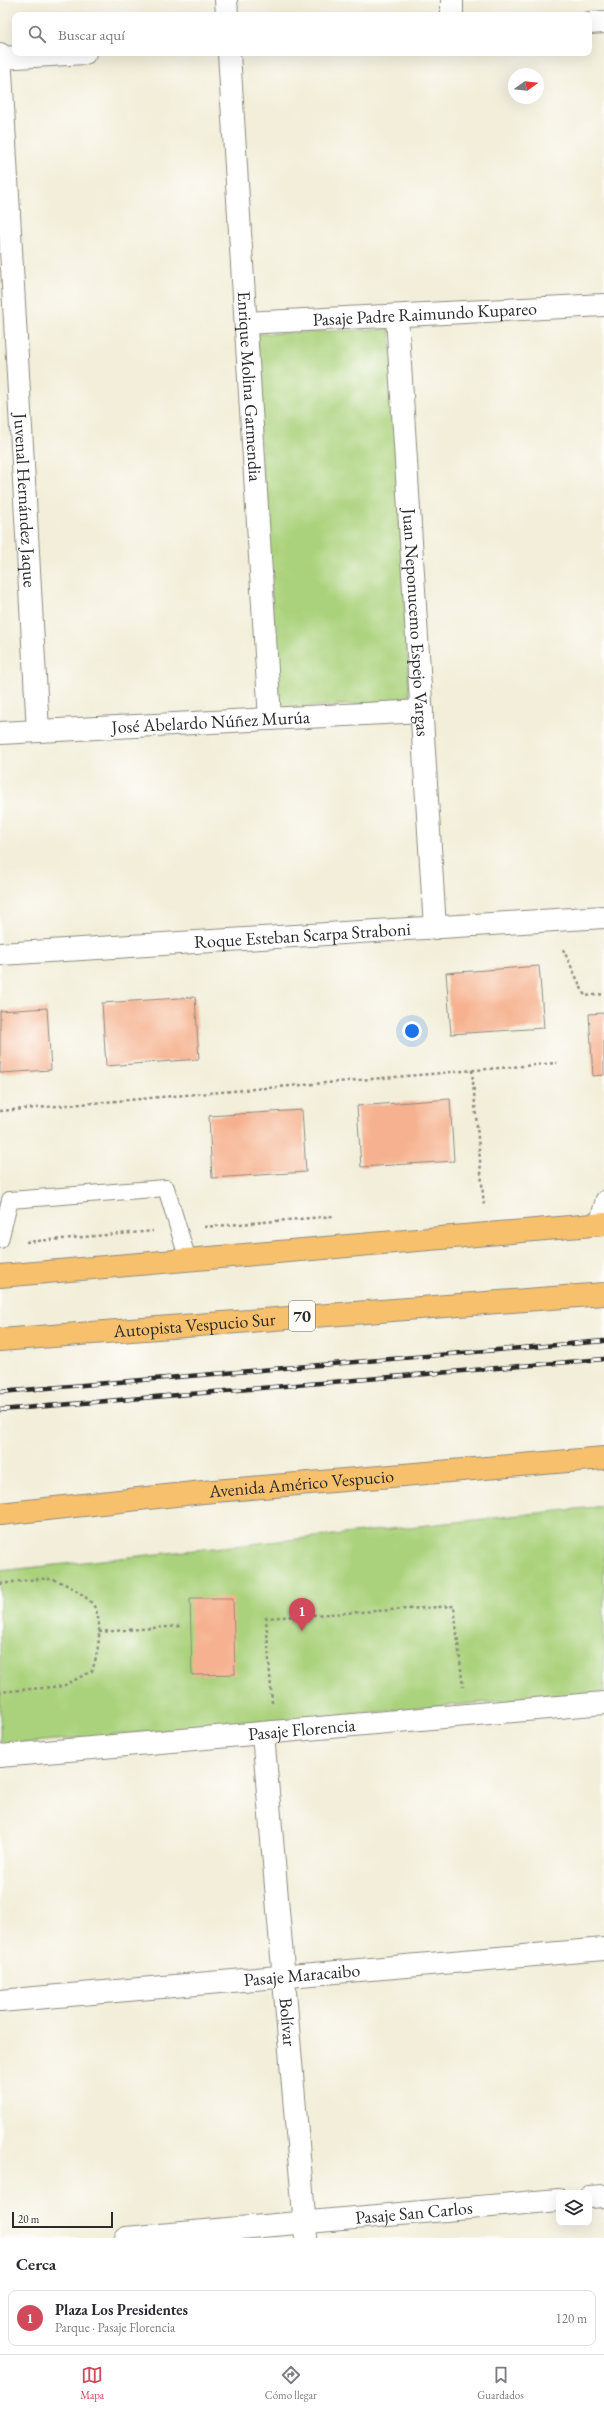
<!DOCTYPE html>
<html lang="es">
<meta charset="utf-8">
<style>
:root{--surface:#fff;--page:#f2f2f3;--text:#2b2b33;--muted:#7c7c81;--line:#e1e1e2;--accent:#d1495b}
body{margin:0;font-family:"EB Garamond",serif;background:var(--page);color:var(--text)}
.controls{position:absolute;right:12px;bottom:12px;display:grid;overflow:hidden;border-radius:8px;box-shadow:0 4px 16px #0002}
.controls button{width:36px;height:36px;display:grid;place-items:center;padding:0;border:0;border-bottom:1px solid var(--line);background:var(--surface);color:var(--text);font:20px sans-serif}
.compass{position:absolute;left:508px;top:68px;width:36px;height:36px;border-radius:50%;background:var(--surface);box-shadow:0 4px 16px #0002;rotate:75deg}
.scale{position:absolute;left:12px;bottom:10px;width:101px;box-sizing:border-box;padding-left:4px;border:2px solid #2b2b2b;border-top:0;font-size:11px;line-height:14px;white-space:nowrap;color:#2b2b2b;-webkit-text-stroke:3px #fdfcf7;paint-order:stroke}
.you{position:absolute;left:412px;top:1031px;width:14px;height:14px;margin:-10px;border:3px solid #fff;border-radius:50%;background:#1a73e8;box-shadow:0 0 0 6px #1a73e833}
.badge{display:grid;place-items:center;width:26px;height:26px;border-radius:50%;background:var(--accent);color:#fff;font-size:13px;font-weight:700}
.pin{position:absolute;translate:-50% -33px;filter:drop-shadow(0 1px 2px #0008)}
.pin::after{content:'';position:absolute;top:21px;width:14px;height:12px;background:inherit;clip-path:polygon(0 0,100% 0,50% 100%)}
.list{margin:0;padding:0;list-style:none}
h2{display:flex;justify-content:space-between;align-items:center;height:52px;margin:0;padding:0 16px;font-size:17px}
h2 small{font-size:13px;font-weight:400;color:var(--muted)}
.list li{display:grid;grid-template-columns:26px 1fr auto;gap:12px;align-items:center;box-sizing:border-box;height:56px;margin:0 8px 8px;padding:0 8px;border:1px solid var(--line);border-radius:8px}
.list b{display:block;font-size:15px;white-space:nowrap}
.list p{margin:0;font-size:13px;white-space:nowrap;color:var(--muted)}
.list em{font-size:13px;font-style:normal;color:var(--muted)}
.icon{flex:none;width:22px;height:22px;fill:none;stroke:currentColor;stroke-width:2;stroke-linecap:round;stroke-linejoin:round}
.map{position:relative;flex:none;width:604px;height:2238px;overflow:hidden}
.search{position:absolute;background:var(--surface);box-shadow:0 4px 16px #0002;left:12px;right:12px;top:12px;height:44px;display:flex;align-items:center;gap:10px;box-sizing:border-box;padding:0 14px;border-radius:8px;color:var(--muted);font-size:15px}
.sheet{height:116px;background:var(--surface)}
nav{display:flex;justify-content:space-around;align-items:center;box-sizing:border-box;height:56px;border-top:1px solid var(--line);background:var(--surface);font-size:11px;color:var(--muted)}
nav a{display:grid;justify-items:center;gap:2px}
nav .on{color:var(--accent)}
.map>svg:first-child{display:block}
.green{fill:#aad27c;stroke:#6a7e54}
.building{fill:#f6b290}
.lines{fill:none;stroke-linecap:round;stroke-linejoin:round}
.service-casing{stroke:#8e8c82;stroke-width:18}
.minor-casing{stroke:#8e8c82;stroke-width:24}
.primary-casing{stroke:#8e8c82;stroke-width:24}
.motorway-casing{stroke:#8e8c82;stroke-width:24}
.path{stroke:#8e8c82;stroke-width:2.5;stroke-dasharray:3 3;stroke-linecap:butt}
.service{stroke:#fff;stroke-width:16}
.minor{stroke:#fff;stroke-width:22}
.primary{stroke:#f7c06c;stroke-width:22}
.motorway{stroke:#f7c06c;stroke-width:22}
.rail-casing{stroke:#2b2b2b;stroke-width:4.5}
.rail{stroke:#fdfcf7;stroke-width:3;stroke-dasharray:9;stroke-linecap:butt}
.labels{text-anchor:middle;stroke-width:3.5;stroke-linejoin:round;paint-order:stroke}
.shield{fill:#fdfcf7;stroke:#6a6a68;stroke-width:1}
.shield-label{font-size:17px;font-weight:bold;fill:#2b2b2b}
.street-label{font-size:18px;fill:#2b2b2b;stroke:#fdfcf7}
</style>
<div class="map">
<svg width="604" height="2238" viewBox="0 0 604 2238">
<rect width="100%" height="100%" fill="#fdfcf7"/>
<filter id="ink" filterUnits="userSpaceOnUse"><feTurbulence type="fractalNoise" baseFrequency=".025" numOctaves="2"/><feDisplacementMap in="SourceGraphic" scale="8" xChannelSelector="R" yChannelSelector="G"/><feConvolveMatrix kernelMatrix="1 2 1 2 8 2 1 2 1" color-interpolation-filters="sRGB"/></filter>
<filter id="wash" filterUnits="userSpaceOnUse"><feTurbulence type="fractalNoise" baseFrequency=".012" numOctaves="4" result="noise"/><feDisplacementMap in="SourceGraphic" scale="16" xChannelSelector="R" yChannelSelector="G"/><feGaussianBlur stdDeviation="0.9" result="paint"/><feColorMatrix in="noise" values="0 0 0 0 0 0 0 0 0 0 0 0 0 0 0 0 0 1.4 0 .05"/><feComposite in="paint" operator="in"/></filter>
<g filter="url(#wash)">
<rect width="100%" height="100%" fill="#f2eed9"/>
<g class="green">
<polygon points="390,329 410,702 279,708 253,334"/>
<polygon points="604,1506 604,1692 0,1745 0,1571"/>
</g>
<g id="blocks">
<g class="building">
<polygon points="539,966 544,1028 451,1034 446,973"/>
<polygon points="195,997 199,1059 106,1066 102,1003"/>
<polygon points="47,1008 51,1070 0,1073 0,1011"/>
<polygon points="604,1013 604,1075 593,1076 589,1014"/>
<polygon points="450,1099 454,1161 361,1167 357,1106"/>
<polygon points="302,1110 306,1172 212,1178 209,1116"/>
<polygon points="190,1598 233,1598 235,1674 192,1675"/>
</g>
</g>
</g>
<g filter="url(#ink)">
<use href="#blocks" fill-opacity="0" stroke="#8e8c82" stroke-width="1"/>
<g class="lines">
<g class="service-casing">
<g id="service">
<polyline points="597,1225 604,1199"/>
<polyline points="0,1240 10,1200 166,1188 188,1260"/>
</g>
</g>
<g class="minor-casing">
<g id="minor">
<polyline points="226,0 227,15"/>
<polyline points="452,0 452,15"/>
<polyline points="589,23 604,22"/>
<path id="s1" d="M229,53L270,719"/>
<path id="s2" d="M0,54L38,731"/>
<polyline points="0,58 85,53"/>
<path id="s3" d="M397,316L435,928"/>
<path id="s4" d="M246,323L604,305"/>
<path id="s5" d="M0,733L422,711"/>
<path id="s6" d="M0,954L604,917"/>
<path id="s7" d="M263,1734L306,2238"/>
<path id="s8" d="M0,1756L604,1703"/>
<path id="s9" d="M0,2001L604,1949"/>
<polyline points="589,2197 604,2196"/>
<path id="s10" d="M126,2238L559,2200"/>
</g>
</g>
<g class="primary-casing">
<polyline id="primary" points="0,1276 604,1224"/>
</g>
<g class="motorway-casing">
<g id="motorway">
<path id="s11" d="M0,1340L604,1294"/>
<path id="s12" d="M0,1514L203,1492L604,1458"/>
</g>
</g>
<g class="path">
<polyline points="563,949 585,996 604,994"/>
<polyline points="472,1070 484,1206"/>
<polyline points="0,1111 557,1063"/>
<polyline points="204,1227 334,1216"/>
<polyline points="26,1242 153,1231"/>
<path d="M0,1584C16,1582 33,1578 49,1579C62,1580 89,1596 95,1608C103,1625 98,1654 92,1671L63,1686L0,1692"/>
<polyline points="99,1632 181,1626"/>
<polyline points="272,1703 266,1618 454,1606 463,1687"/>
</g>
<use href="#service" class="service"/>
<use href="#minor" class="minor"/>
<use href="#primary" class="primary"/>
<use href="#motorway" class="motorway"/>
<g class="rail-casing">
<g id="rail">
<polyline points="0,1392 604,1341"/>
<polyline points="0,1410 604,1359"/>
</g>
</g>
<use href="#rail" class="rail"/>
</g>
</g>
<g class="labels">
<rect class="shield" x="289" y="1301" width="26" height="30" rx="3"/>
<g class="shield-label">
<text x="302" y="1322">70</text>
</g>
<g class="street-label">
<text dy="6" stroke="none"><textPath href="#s4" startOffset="179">Pasaje Padre Raimundo Kupareo</textPath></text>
<text dy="6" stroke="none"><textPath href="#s1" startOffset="334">Enrique Molina Garmendia</textPath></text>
<text dy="6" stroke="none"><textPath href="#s2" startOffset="447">Juvenal Hernández Jaque</textPath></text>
<text dy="6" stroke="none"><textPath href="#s3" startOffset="307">Juan Neponucemo Espejo Vargas</textPath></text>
<text dy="6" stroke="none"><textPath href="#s5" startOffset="211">José Abelardo Núñez Murúa</textPath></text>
<text dy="6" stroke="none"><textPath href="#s6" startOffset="303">Roque Esteban Scarpa Straboni</textPath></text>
<text dy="6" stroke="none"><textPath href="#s11" startOffset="195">Autopista Vespucio Sur</textPath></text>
<text dy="6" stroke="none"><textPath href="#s12" startOffset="303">Avenida Américo Vespucio</textPath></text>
<text dy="6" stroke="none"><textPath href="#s8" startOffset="303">Pasaje Florencia</textPath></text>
<text dy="6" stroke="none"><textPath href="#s9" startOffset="303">Pasaje Maracaibo</textPath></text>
<text dy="6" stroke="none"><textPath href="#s7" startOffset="289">Bolívar</textPath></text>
<text dy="6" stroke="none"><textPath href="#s10" startOffset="289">Pasaje San Carlos</textPath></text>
</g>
</g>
</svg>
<div class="controls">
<button><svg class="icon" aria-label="layers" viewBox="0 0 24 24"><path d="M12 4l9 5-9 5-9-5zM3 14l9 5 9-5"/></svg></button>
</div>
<svg class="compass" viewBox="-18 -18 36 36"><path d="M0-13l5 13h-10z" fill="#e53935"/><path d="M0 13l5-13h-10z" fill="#7c7c81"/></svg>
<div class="scale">20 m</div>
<div class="you"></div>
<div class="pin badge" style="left:302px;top:1631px">1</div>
<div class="search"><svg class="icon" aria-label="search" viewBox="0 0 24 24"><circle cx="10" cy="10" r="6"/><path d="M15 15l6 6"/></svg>Buscar aquí</div>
</div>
<section class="sheet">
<h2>Cerca<small></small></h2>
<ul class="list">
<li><span class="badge">1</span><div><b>Plaza Los Presidentes</b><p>Parque · Pasaje Florencia</p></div><em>120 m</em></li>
</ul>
</section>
<nav>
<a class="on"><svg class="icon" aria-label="map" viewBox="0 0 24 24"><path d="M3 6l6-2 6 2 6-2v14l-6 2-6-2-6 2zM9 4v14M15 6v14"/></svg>Mapa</a>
<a><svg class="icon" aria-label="directions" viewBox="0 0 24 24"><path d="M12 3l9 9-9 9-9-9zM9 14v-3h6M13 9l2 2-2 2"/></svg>Cómo llegar</a>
<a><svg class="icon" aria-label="saved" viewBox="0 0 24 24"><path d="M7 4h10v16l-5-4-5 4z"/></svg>Guardados</a>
</nav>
